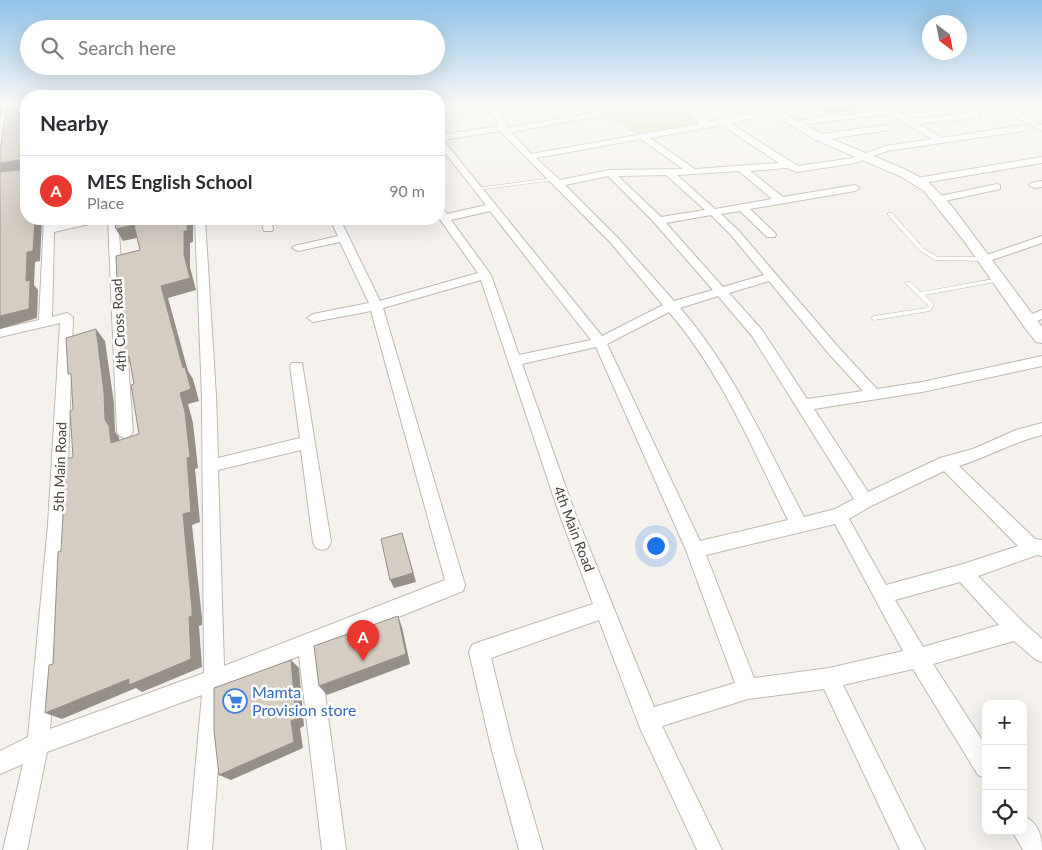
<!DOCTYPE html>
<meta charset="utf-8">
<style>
:root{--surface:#fff;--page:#f2f2f3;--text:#2b2b33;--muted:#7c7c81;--line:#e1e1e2;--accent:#e83830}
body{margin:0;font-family:Lato,sans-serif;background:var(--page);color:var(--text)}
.controls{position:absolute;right:15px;bottom:15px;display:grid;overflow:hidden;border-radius:10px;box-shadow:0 5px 20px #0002}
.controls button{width:45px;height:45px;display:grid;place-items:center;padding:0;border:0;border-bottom:1px solid var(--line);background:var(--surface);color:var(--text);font:25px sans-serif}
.compass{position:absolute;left:922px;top:15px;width:45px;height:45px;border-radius:50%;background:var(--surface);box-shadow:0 5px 20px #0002;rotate:148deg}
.you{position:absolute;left:655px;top:545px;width:18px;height:18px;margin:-12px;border:4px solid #fff;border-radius:50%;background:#1a73e8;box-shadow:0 0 0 8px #1a73e833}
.badge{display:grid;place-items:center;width:32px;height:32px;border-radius:50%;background:var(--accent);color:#fff;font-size:16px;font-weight:700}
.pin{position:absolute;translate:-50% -41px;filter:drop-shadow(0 1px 2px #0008)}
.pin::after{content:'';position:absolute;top:26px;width:18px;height:15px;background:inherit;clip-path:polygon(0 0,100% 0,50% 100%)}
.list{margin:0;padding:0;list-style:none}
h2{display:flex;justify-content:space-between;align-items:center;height:65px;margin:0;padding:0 20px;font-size:21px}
h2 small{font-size:16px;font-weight:400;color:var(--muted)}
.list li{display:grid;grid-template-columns:32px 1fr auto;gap:15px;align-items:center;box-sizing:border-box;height:70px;padding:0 20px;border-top:1px solid var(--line)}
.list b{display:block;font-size:19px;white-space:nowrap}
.list p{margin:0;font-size:16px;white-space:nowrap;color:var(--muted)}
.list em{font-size:16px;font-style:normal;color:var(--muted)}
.icon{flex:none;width:28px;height:28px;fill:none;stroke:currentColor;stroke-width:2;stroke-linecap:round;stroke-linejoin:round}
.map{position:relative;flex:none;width:1042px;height:850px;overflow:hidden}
.search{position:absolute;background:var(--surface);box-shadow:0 5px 20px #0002;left:20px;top:20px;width:425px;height:55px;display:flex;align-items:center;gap:12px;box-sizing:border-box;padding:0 18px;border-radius:28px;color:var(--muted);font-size:19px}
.panel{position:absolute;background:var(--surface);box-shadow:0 5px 20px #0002;left:20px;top:90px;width:425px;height:135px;border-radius:20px}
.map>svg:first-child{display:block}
.green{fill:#d6e5b9}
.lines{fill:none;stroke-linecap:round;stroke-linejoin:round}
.service-casing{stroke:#c0b8af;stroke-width:1}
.minor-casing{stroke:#c0b8af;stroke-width:2}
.tertiary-casing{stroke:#c0b8af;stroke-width:2}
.service{fill:#fff;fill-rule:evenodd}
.minor{fill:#fff;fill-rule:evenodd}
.tertiary{fill:#fff;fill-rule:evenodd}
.wall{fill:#b7afa7}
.shaded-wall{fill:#958f88}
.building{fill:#d5ccc2;stroke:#958f88}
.labels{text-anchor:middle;stroke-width:5;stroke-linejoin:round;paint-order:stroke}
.street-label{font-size:14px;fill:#49413a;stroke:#fff}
.near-shop-label{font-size:16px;fill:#366cbe;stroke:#fff;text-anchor:start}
</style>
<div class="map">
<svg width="1042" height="850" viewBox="0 0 1042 850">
<rect width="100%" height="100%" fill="#f5f1ec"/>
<polygon class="green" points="582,105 682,105 701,124 638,135"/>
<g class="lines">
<g class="service-casing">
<g id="service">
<polygon points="582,105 586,105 600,113 657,105 664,105 599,115"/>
<polygon points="553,178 555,179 555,180 478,190 476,189 478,188"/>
<polygon points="888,213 892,213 924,249 938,257 985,257 988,259 985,261 935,260 920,251 888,215"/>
<polygon points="999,278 1002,280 1001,281 925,295 934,305 930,311 874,320 871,318 874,316 926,308 928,305 906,284 906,282 910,282 921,292"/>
</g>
</g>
<g class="minor-casing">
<g id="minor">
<path d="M686,105H694L707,122L775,109V113L730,123L798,166L853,158L885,146L932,139L890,114L791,126V122L794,121L886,110H895L911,119L969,113L958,105H967L980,113V117L919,124L942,138L1023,125L1027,128L1023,131L887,151L855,163L797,172L787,168L750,171L783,197L855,185L860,188L855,191L750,209L775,233L776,235L775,237H767L740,211L721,214L739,231L839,348L877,389L922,382L1042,356V366L922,392L814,409L868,492L940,458L973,449L1016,430L1042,423V435C1013,442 988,457 959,466L1035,539L1042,540V556L1037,555L978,576L1024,623L1042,639V662L1035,659L1014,641L933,664L986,746V778L978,775L913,669L843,685L925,850H900L824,689L748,699L662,726L722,850H697L640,728L599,620L491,658L513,747L543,850H519L491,747L469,652L472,645L479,642L593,604L559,513L481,280L383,308L465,585L463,591L319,649L346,850H322L299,656L224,686L212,850H188L202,695L47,752L27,850H3L23,764L0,774V751L28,737L48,525L60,323L0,337V329L39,320L44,219H54V225L85,219H103L102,221L54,232L52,317L67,313L73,317L66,525L50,729L204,673L202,396L195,219H205L216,396L218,458L300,438L290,366L292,363H302L331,542L328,548L322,550L316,548L313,542L301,450L218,470L224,666L445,580L371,311L313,322L307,318L313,314L369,303L340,242L298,251L292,248L294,246L338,236L330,219H340L380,301L478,273L439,218V207L443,208L447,214L486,205L439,145V135L498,126L497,121L488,108L492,106H495L505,121L507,128L599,112L603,114L599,116L511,132L531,154L699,124ZM722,125L779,163L695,169L650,138ZM500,131L610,242L663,305L602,336L443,140ZM641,139L683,169L610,170L560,180L536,158ZM739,171L772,199L715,209L677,175ZM666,175L705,210L661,217L618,176ZM608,176L652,220L713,290L674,301L618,238L565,185ZM490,211L591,340L519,355L491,275L451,220ZM711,215L731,235L764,275L723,287L666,223ZM769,281L829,354L863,391L807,399L762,330L729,293ZM718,296L752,336L854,499L835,509L804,517C767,447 732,367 680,308ZM669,312C721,372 753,450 788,520L700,541L607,344ZM596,347L686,550L735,683L654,707L575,513L522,364ZM944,471L1018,546L963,564L886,585L849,519L871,506ZM835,524L903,651L829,668L754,678L706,555ZM960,582L999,625L923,647L895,600Z"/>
<polygon points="920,105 929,105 930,106 926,108"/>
<polygon points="995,105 1004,105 1042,125 1042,131"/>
<polygon points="886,125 890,128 889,130 822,140 818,137 822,134"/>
<polygon points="1042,157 1042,163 917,184 912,181 917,178"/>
<polygon points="1042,181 1042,187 1034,188 1029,185 1031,183"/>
<polygon points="997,184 1000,185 1000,189 940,202 935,199 940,196"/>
<polygon points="108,219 118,219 133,432 130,436 125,438 120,436 117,432"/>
<polygon points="261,219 271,219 273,229 272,231 264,231"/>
<polygon points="1042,236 1042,243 989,261 981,261 979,259 981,257"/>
<polygon points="1042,310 1042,319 1026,325 1020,321 1022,318"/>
<path d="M1023,816C1038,822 1042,835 1042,850H1023L1012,831H1023Z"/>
</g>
</g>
<g class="tertiary-casing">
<polygon id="tertiary" points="757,105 768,105 834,140 902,168 927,181 951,205 1042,327 1042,343 1036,342 1025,328 964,241 924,191 902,177 814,139"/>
</g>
<use href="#service" class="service"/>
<use href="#minor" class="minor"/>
<use href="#tertiary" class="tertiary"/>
</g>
<polygon class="wall" points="814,105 865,105 863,109 827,113"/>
<g class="shaded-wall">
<polygon points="0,105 3,105 0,119"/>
<polygon points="831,105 865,105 863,109 827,113"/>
<polygon points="20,160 26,169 0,173 0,163"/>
<polygon points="35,219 42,219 40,261 35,262 34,285 38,290 37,318 0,329 0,316 26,281 27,252"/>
<polygon points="188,219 193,219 193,242 190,243 190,267 196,290 168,298 188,371 193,379 199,401 188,404 193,423 198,468 195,469 200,522 192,525 202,618 202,625 199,626 202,667 142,692 136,688 62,719 45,713 183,514 180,393 183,368 161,286 184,255 184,231"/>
<polygon points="134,225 141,237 123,241 116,229"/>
<polygon points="96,329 105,341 114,403 115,432 119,437 121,454 111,443 105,420"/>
<polygon points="129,356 134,369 126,357"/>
<polygon points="402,533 416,582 394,588 390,580"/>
<polygon points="398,616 402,627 410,664 327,695 319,686"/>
<polygon points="291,660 299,668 304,726 300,728 303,748 231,780 219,775 291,721"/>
</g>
<g class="building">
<polygon points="7,105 26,105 26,219 35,219 33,251 27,252 26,281 30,280 29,309 0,316 0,172 20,170 22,162 20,160 0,163 0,151"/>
<polygon points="114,219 188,219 187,231 184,231 184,255 190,278 161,286 183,368 185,367 191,389 180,393 185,412 190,457 187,458 191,512 183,514 192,609 192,616 189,617 191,659 129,685 129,679 45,713 49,665 53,664 58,552 61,551 66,459 73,457 70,411 73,410 71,374 68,374 66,338 96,329 104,392 105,420 109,426 111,443 139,434 131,385 134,384 129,356 126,357 120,324 122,318 124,318 117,280 116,256 140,250 134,225 116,229"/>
<polygon points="402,533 413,573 390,580 381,539"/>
<polygon points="398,616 406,654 319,686 314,646"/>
<polygon points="291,660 296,719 291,721 294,742 219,775 214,731 214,688"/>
</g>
<linearGradient id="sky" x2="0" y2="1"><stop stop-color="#91c3e9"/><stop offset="0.47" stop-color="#faf9f6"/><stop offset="1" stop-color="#faf9f6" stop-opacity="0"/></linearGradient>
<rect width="1042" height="224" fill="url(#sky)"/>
<defs>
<g id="supermarket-ring" transform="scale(1.25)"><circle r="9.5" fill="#fff" stroke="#3f7fe0" stroke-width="1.5"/><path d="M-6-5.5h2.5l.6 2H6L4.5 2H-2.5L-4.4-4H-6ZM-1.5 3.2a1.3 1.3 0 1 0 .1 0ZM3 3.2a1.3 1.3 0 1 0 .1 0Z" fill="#3f7fe0"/></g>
</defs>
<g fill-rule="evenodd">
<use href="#supermarket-ring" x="235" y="701"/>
</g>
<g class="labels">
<g class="street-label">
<text transform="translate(119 325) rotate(-93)" y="5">4th Cross Road</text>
<text transform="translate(60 467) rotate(-88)" y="5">5th Main Road</text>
<text transform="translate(574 529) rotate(69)" y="5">4th Main Road</text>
</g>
<g class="near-shop-label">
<text x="252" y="698">Mamta<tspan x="252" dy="18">Provision store</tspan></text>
</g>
</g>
</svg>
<div class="controls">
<button>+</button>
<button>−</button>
<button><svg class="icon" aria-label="locate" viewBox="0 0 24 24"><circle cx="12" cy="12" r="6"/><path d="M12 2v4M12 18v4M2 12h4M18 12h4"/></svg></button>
</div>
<svg class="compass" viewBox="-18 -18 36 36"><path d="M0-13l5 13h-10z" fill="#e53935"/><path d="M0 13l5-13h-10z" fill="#7c7c81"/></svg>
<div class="you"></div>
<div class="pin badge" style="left:363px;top:661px">A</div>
<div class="search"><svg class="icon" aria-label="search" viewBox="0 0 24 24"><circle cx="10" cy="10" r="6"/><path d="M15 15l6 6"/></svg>Search here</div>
<section class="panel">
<h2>Nearby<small></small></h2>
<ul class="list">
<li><span class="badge">A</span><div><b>MES English School</b><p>Place</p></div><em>90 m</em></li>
</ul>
</section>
</div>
